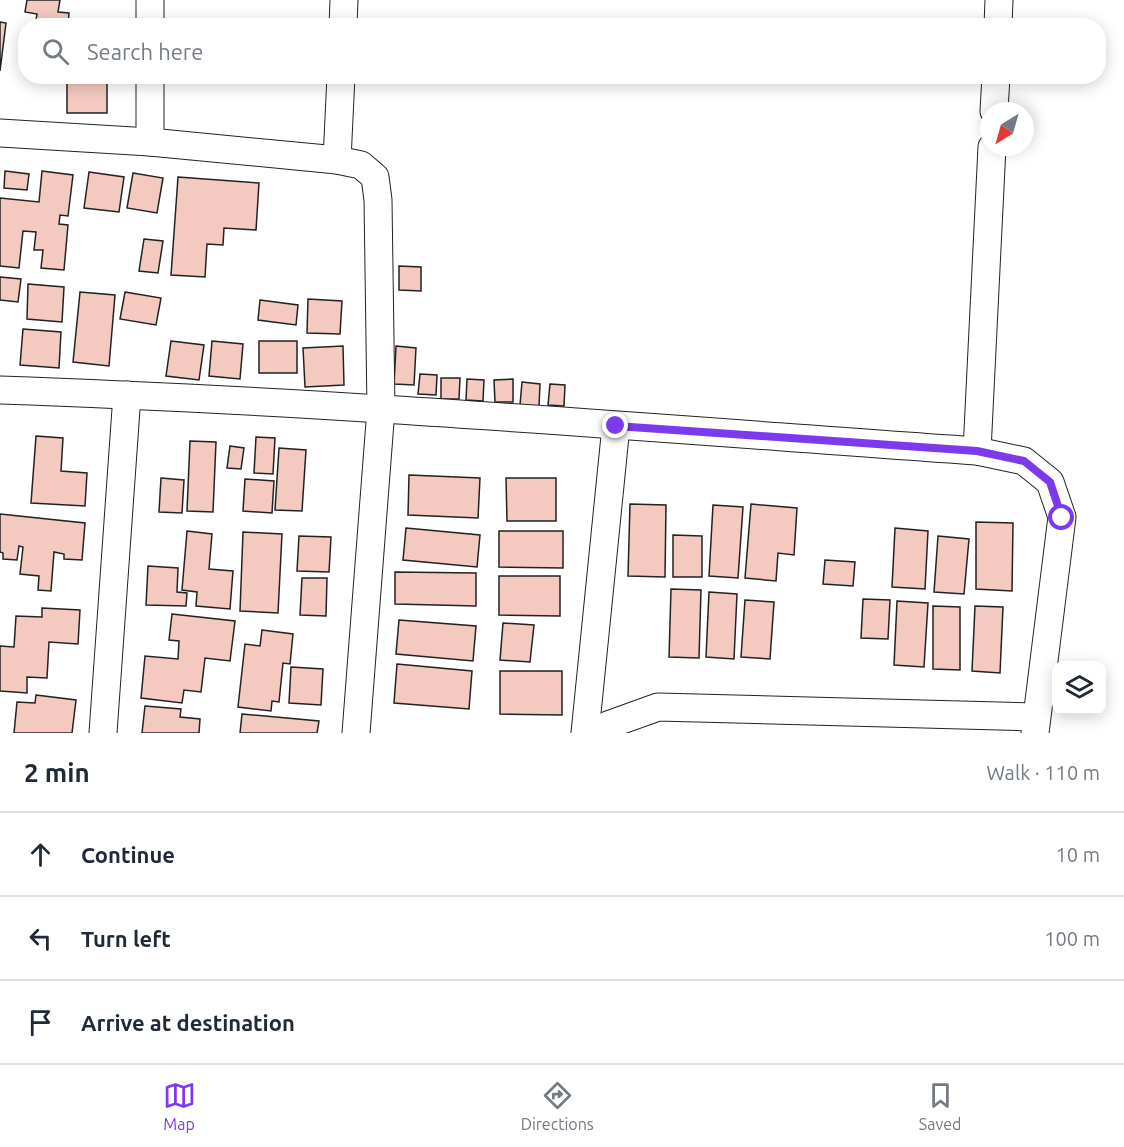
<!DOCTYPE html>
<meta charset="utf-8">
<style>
:root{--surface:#fff;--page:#f6f6f7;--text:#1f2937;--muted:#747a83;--line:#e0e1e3;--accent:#7c3aed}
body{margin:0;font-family:Ubuntu,sans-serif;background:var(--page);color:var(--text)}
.controls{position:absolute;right:18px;bottom:18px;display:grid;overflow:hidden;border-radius:12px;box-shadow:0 3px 15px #0003}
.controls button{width:54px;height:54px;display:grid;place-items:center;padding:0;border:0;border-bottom:2px solid var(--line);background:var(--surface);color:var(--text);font:30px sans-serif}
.compass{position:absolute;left:980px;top:102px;width:54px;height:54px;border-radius:50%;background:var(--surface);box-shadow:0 3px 15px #0003;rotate:217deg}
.stop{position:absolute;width:18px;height:18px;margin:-14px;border:4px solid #7c3aed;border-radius:50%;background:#fff}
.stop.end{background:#7c3aed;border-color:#fff;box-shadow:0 2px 6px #0008}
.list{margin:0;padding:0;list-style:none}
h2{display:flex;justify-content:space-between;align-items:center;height:78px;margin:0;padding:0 24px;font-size:26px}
h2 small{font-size:20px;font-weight:400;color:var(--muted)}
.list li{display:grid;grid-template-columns:39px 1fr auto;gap:18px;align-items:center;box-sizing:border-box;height:84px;padding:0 24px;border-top:2px solid var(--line)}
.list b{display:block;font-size:22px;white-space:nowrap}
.list em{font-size:20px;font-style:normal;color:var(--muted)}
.icon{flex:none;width:33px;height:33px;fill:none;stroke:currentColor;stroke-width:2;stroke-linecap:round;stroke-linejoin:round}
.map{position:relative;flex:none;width:1124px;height:733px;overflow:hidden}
.search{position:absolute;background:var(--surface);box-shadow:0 3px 15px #0003;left:18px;right:18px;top:18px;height:66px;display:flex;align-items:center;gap:15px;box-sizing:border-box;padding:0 21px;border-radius:24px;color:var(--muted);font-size:22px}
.sheet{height:330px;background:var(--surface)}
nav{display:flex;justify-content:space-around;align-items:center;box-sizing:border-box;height:84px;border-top:2px solid var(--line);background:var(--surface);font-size:16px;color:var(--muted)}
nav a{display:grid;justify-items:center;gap:3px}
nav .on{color:var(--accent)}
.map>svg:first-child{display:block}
.building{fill:#f3c9c0;stroke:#222;stroke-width:1.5}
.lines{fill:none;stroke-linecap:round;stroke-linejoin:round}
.street-casing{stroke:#222;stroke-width:29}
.street{stroke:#fff;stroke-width:27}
.route{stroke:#7c3aed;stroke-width:8}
</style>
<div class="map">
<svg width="1124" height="733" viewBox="0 0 1124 733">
<rect width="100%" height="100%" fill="#fff"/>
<g class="building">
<polygon points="27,0 60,0 58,12 69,13 68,26 35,26 37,14 25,12"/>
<polygon points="0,22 6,23 0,71"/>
<polygon points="107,80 107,113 67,113 67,81"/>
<polygon points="5,171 29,174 27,190 4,188"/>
<polygon points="42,171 73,175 68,216 60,215 59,224 68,225 64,270 41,268 43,250 34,250 36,232 23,231 19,268 0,266 0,198 39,202"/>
<polygon points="89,172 124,177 119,212 84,208"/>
<polygon points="133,173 163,178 157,213 127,208"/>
<polygon points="178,177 259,183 256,230 224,228 223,245 207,244 205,277 171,275"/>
<polygon points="144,239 163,241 158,273 139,271"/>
<polygon points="399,266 421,267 421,291 399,290"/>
<polygon points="0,277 21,279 18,302 0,300"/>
<polygon points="28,284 64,287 62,322 27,319"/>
<polygon points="80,292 115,295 109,366 73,362"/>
<polygon points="125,292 161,298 156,325 120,319"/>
<polygon points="308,299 342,301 340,334 307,333"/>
<polygon points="260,300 298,305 296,325 258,320"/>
<polygon points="23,329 61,332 59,368 20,365"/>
<polygon points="171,341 204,345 199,380 166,376"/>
<polygon points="212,341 243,344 240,379 209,376"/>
<rect x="259" y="341" width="38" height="32"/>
<polygon points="343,346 344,385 305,387 303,348"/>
<polygon points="396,346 416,348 414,385 394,384"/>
<polygon points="420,374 437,375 436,395 418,394"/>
<polygon points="441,378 460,378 459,399 441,399"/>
<polygon points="467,379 484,380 483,401 466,400"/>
<polygon points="513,379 513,402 495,402 494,380"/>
<polygon points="522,382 540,384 539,407 520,405"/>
<polygon points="550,384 565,385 564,406 548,405"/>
<polygon points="36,436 63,438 61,471 87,473 85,506 31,503"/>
<polygon points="256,437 275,438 273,474 254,473"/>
<polygon points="190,441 216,442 213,512 187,511"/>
<polygon points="230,446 244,448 241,469 227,468"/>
<polygon points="279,448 306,450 302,511 275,510"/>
<polygon points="409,475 480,478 478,518 408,515"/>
<polygon points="161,478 184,480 182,513 159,512"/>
<polygon points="506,478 556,478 556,521 507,521"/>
<polygon points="245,479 274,481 272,513 243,511"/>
<polygon points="630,504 666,505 665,577 628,576"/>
<polygon points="751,504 797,508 794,555 778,553 776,581 745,578"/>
<polygon points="713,505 743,507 738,578 709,576"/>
<polygon points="0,514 85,523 82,560 64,559 64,554 54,552 51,591 38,590 39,576 20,574 23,547 19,546 17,560 3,559 3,553 0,552"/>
<polygon points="976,522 1013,523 1012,591 976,589"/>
<polygon points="406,528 480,535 477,567 403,560"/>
<polygon points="895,528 928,531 925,589 892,587"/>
<polygon points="187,531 212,534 209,569 233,571 230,609 196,606 197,592 182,590"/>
<polygon points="499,531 563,531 563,568 499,567"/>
<polygon points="243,532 282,534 278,613 240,611"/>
<polygon points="673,535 702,536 702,577 673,577"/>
<polygon points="299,536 331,537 329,572 297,571"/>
<polygon points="938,536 969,539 964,594 934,592"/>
<polygon points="825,560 855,562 853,586 823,584"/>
<polygon points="148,566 178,568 177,592 187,593 186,606 146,605"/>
<polygon points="395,572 476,573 476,606 395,604"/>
<polygon points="499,576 560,576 560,616 499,615"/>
<polygon points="302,578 327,578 326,616 300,615"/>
<polygon points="671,589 701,590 699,658 669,657"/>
<polygon points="709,592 737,594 734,659 706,657"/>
<polygon points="863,599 890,600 888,639 861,638"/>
<polygon points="745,600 774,602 770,659 741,657"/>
<polygon points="897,601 928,603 924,667 894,665"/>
<polygon points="933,606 960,607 960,670 933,669"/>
<polygon points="975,606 1003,607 1000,673 972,671"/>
<polygon points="42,608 80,610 78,644 49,642 47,678 27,677 27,693 0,691 0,646 14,647 16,616 42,617"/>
<polygon points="172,614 235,621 230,661 205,658 201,692 184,690 182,703 141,698 145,656 178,659 179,641 169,640"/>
<polygon points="399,620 476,626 473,661 396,654"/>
<polygon points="503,623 534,625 530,662 500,660"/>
<polygon points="262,630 293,634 290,664 283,663 279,702 272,701 271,711 238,707 245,644 260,646"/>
<polygon points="397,664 472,671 469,709 394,703"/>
<polygon points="291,667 323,669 321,705 289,703"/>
<polygon points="500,671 562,671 562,715 500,714"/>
<polygon points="36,695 76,700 72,733 14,733 17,702 35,703"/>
<polygon points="145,706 181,709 180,717 200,719 199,733 142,733"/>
<polygon points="242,714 319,721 317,733 240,733"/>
</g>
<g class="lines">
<g class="street-casing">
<g id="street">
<polyline points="150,26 150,0"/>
<polyline points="343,26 344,0"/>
<polyline points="998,26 999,0"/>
<polyline points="994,111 996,76"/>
<polyline points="0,133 150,142 337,160 361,165 375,177 378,200 381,409 356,733"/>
<polyline points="150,142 150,76"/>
<polyline points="337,160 341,76"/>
<path d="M0,390C326,401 651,428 977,451L1024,461L1050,482L1062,517L1035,733"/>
<polyline points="977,451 992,147"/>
<polyline points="103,733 127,395"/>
<polyline points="585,733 616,426"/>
<polyline points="599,733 608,725 658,707 1035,717"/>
</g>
</g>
<use href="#street" class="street"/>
</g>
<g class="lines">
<polyline class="route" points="616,426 977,451 1024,461 1050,482 1062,518"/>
</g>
</svg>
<div class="controls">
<button><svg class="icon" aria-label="layers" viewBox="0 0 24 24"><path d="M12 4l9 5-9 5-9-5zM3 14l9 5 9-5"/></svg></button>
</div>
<svg class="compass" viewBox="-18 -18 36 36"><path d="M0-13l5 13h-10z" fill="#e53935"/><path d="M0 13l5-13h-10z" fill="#747a83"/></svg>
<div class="stop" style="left:1062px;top:518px"></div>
<div class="stop end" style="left:616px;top:426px"></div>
<div class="search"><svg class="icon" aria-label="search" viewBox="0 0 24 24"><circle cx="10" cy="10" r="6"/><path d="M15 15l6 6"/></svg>Search here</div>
</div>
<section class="sheet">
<h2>2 min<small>Walk · 110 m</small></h2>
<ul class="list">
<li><svg class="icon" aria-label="ahead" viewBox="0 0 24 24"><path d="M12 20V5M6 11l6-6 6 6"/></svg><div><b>Continue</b></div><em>10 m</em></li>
<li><svg class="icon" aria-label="left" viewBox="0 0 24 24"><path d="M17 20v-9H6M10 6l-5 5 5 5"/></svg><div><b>Turn left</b></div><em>100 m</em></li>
<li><svg class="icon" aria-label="arrive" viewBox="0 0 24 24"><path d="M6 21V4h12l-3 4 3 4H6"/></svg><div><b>Arrive at destination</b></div></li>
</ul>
</section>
<nav>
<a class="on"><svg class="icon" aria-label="map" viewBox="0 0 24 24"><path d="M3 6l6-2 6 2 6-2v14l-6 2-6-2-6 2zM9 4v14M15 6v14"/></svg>Map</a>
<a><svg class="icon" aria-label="directions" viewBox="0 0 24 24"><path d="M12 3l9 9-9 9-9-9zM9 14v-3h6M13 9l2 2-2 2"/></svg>Directions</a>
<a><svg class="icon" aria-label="saved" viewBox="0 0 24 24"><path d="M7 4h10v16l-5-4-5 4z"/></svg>Saved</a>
</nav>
